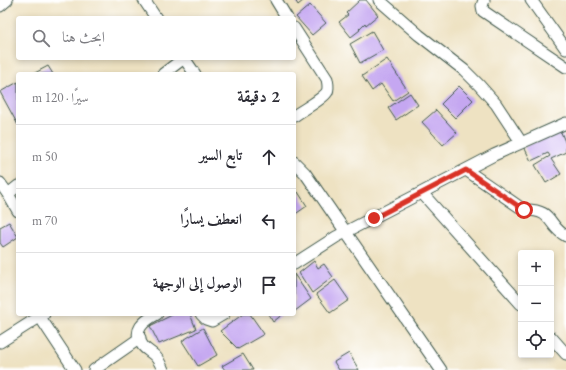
<!DOCTYPE html>
<html lang="ar">
<meta charset="utf-8">
<style>
:root{--surface:#fff;--page:#f2f2f3;--text:#2b2b33;--muted:#7c7c81;--line:#e1e1e2}
body{margin:0;font-family:"EB Garamond",Amiri,serif;background:var(--page);color:var(--text);direction:rtl}
.controls{position:absolute;right:12px;bottom:12px;display:grid;overflow:hidden;border-radius:4px;box-shadow:0 2px 6px #0003}
.controls button{width:36px;height:36px;display:grid;place-items:center;padding:0;border:0;border-bottom:1px solid var(--line);background:var(--surface);color:var(--text);font:20px sans-serif}
.stop{position:absolute;width:12px;height:12px;margin:-9px;border:3px solid #d93025;border-radius:50%;background:#fff}
.stop.end{background:#d93025;border-color:#fff;box-shadow:0 1px 4px #0008}
.list{margin:0;padding:0;list-style:none}
h2{display:flex;justify-content:space-between;align-items:center;height:52px;margin:0;padding:0 16px;font-size:17px}
h2 small{font-size:13px;font-weight:400;color:var(--muted)}
.list li{display:grid;grid-template-columns:26px 1fr auto;gap:12px;align-items:center;box-sizing:border-box;height:64px;padding:0 16px;border-top:1px solid var(--line)}
.list b{display:block;font-size:15px;white-space:nowrap}
.list em{font-size:13px;font-style:normal;color:var(--muted)}
.icon{flex:none;width:22px;height:22px;fill:none;stroke:currentColor;stroke-width:2;stroke-linecap:round;stroke-linejoin:round}
.map{position:relative;flex:none;width:566px;height:370px;overflow:hidden;direction:ltr}
.search{position:absolute;background:var(--surface);box-shadow:0 2px 6px #0003;left:16px;top:16px;width:280px;height:44px;display:flex;align-items:center;gap:10px;box-sizing:border-box;padding:0 14px;border-radius:4px;color:var(--muted);font-size:15px}
.panel{position:absolute;background:var(--surface);box-shadow:0 2px 6px #0003;left:16px;top:72px;width:280px;height:244px;border-radius:4px;direction:rtl}
.map>svg:first-child{display:block}
.building{fill:#c5a7f1}
.lines{fill:none;stroke-linecap:round;stroke-linejoin:round}
.minor-casing{stroke:#3e5649;stroke-width:13}
.minor{stroke:#fff;stroke-width:11}
.route{stroke:#d93025;stroke-width:5}
</style>
<div class="map">
<svg width="566" height="370" viewBox="0 0 566 370">
<rect width="100%" height="100%" fill="#fff"/>
<filter id="ink" filterUnits="userSpaceOnUse"><feTurbulence type="fractalNoise" baseFrequency=".025" numOctaves="2"/><feDisplacementMap in="SourceGraphic" scale="8" xChannelSelector="R" yChannelSelector="G"/><feConvolveMatrix kernelMatrix="1 2 1 2 8 2 1 2 1" color-interpolation-filters="sRGB"/></filter>
<filter id="wash" filterUnits="userSpaceOnUse"><feTurbulence type="fractalNoise" baseFrequency=".012" numOctaves="4" result="noise"/><feDisplacementMap in="SourceGraphic" scale="16" xChannelSelector="R" yChannelSelector="G"/><feGaussianBlur stdDeviation="0.9" result="paint"/><feColorMatrix in="noise" values="0 0 0 0 0 0 0 0 0 0 0 0 0 0 0 0 0 1.4 0 .05"/><feComposite in="paint" operator="in"/></filter>
<g filter="url(#wash)">
<rect width="100%" height="100%" fill="#eee2c2"/>
<g id="blocks">
<g class="building">
<polygon points="295,0 304,0 298,5"/>
<polygon points="360,0 366,0 378,15 366,25 365,23 359,29 360,30 351,37 339,22 348,15 346,13"/>
<polygon points="310,5 326,23 312,35 296,17"/>
<polygon points="372,31 383,50 360,63 350,44"/>
<polygon points="387,59 408,91 393,101 381,84 372,91 362,76"/>
<polygon points="48,66 53,74 33,74"/>
<polygon points="18,82 18,125 0,92"/>
<polygon points="459,86 473,100 455,118 441,104"/>
<polygon points="410,93 418,105 396,120 388,108"/>
<polygon points="436,110 457,133 443,145 422,122"/>
<polygon points="560,130 566,144 566,152 551,159 561,174 546,183 535,165 550,156 548,153 531,161 524,147"/>
<polygon points="298,192 307,206 294,215 294,194"/>
<polygon points="9,222 18,237 3,247 0,243 0,227"/>
<polygon points="314,261 318,268 324,264 333,277 312,293 299,273"/>
<polygon points="294,274 311,299 295,311 294,309"/>
<polygon points="335,280 349,300 330,313 316,294"/>
<polygon points="174,314 190,314 196,329 159,344 150,326"/>
<polygon points="243,314 250,314 264,334 238,349 220,331"/>
<polygon points="268,314 283,314 273,322"/>
<polygon points="203,328 217,355 198,366 182,341"/>
<polygon points="349,353 359,370 339,370 334,362"/>
<polygon points="243,354 253,370 225,370 222,366"/>
</g>
</g>
</g>
<g filter="url(#ink)">
<use href="#blocks" fill-opacity="0" stroke="#3e5649" stroke-width="1"/>
<g class="lines">
<g class="minor-casing">
<g id="minor">
<polyline points="144,0 156,18"/>
<polyline points="276,0 287,18"/>
<polyline points="379,0 419,35 464,70 479,85 496,104 521,142"/>
<polyline points="484,0 482,6 483,11 566,67"/>
<polyline points="531,0 566,49"/>
<polyline points="0,6 7,0"/>
<path d="M294,28L327,79C328,84 329,88 327,92C322,100 302,110 294,116"/>
<polyline points="184,58 195,74"/>
<polyline points="163,74 184,58"/>
<polyline points="294,162 305,173 441,370"/>
<path d="M466,170L524,210C554,209 547,226 566,236"/>
<polyline points="0,183 8,194"/>
<polyline points="18,186 8,194 18,211"/>
<polyline points="422,193 521,304"/>
<polyline points="294,264 336,237 494,155 566,123"/>
<path d="M157,314C144,321 131,330 143,346C146,350 151,352 155,356C159,360 161,365 163,370"/>
<polyline points="201,314 206,319 212,321 224,314"/>
<polyline points="40,317 75,370"/>
<polyline points="551,337 566,354"/>
<polyline points="0,342 44,314"/>
<polyline points="94,370 140,338"/>
</g>
</g>
<use href="#minor" class="minor"/>
</g>
</g>
<g class="lines" filter="url(#ink)">
<polyline class="route" points="374,218 466,170 524,210"/>
</g>
</svg>
<div class="controls">
<button>+</button>
<button>−</button>
<button><svg class="icon" aria-label="locate" viewBox="0 0 24 24"><circle cx="12" cy="12" r="6"/><path d="M12 2v4M12 18v4M2 12h4M18 12h4"/></svg></button>
</div>
<div class="stop" style="left:524px;top:210px"></div>
<div class="stop end" style="left:374px;top:218px"></div>
<div class="search"><svg class="icon" aria-label="search" viewBox="0 0 24 24"><circle cx="10" cy="10" r="6"/><path d="M15 15l6 6"/></svg>ابحث هنا</div>
<section class="panel">
<h2>2 دقيقة<small>سيرًا · 120 m</small></h2>
<ul class="list">
<li><svg class="icon" aria-label="ahead" viewBox="0 0 24 24"><path d="M12 20V5M6 11l6-6 6 6"/></svg><div><b>تابع السير</b></div><em>50 m</em></li>
<li><svg class="icon" aria-label="left" viewBox="0 0 24 24"><path d="M17 20v-9H6M10 6l-5 5 5 5"/></svg><div><b>انعطف يسارًا</b></div><em>70 m</em></li>
<li><svg class="icon" aria-label="arrive" viewBox="0 0 24 24"><path d="M6 21V4h12l-3 4 3 4H6"/></svg><div><b>الوصول إلى الوجهة</b></div></li>
</ul>
</section>
</div>
